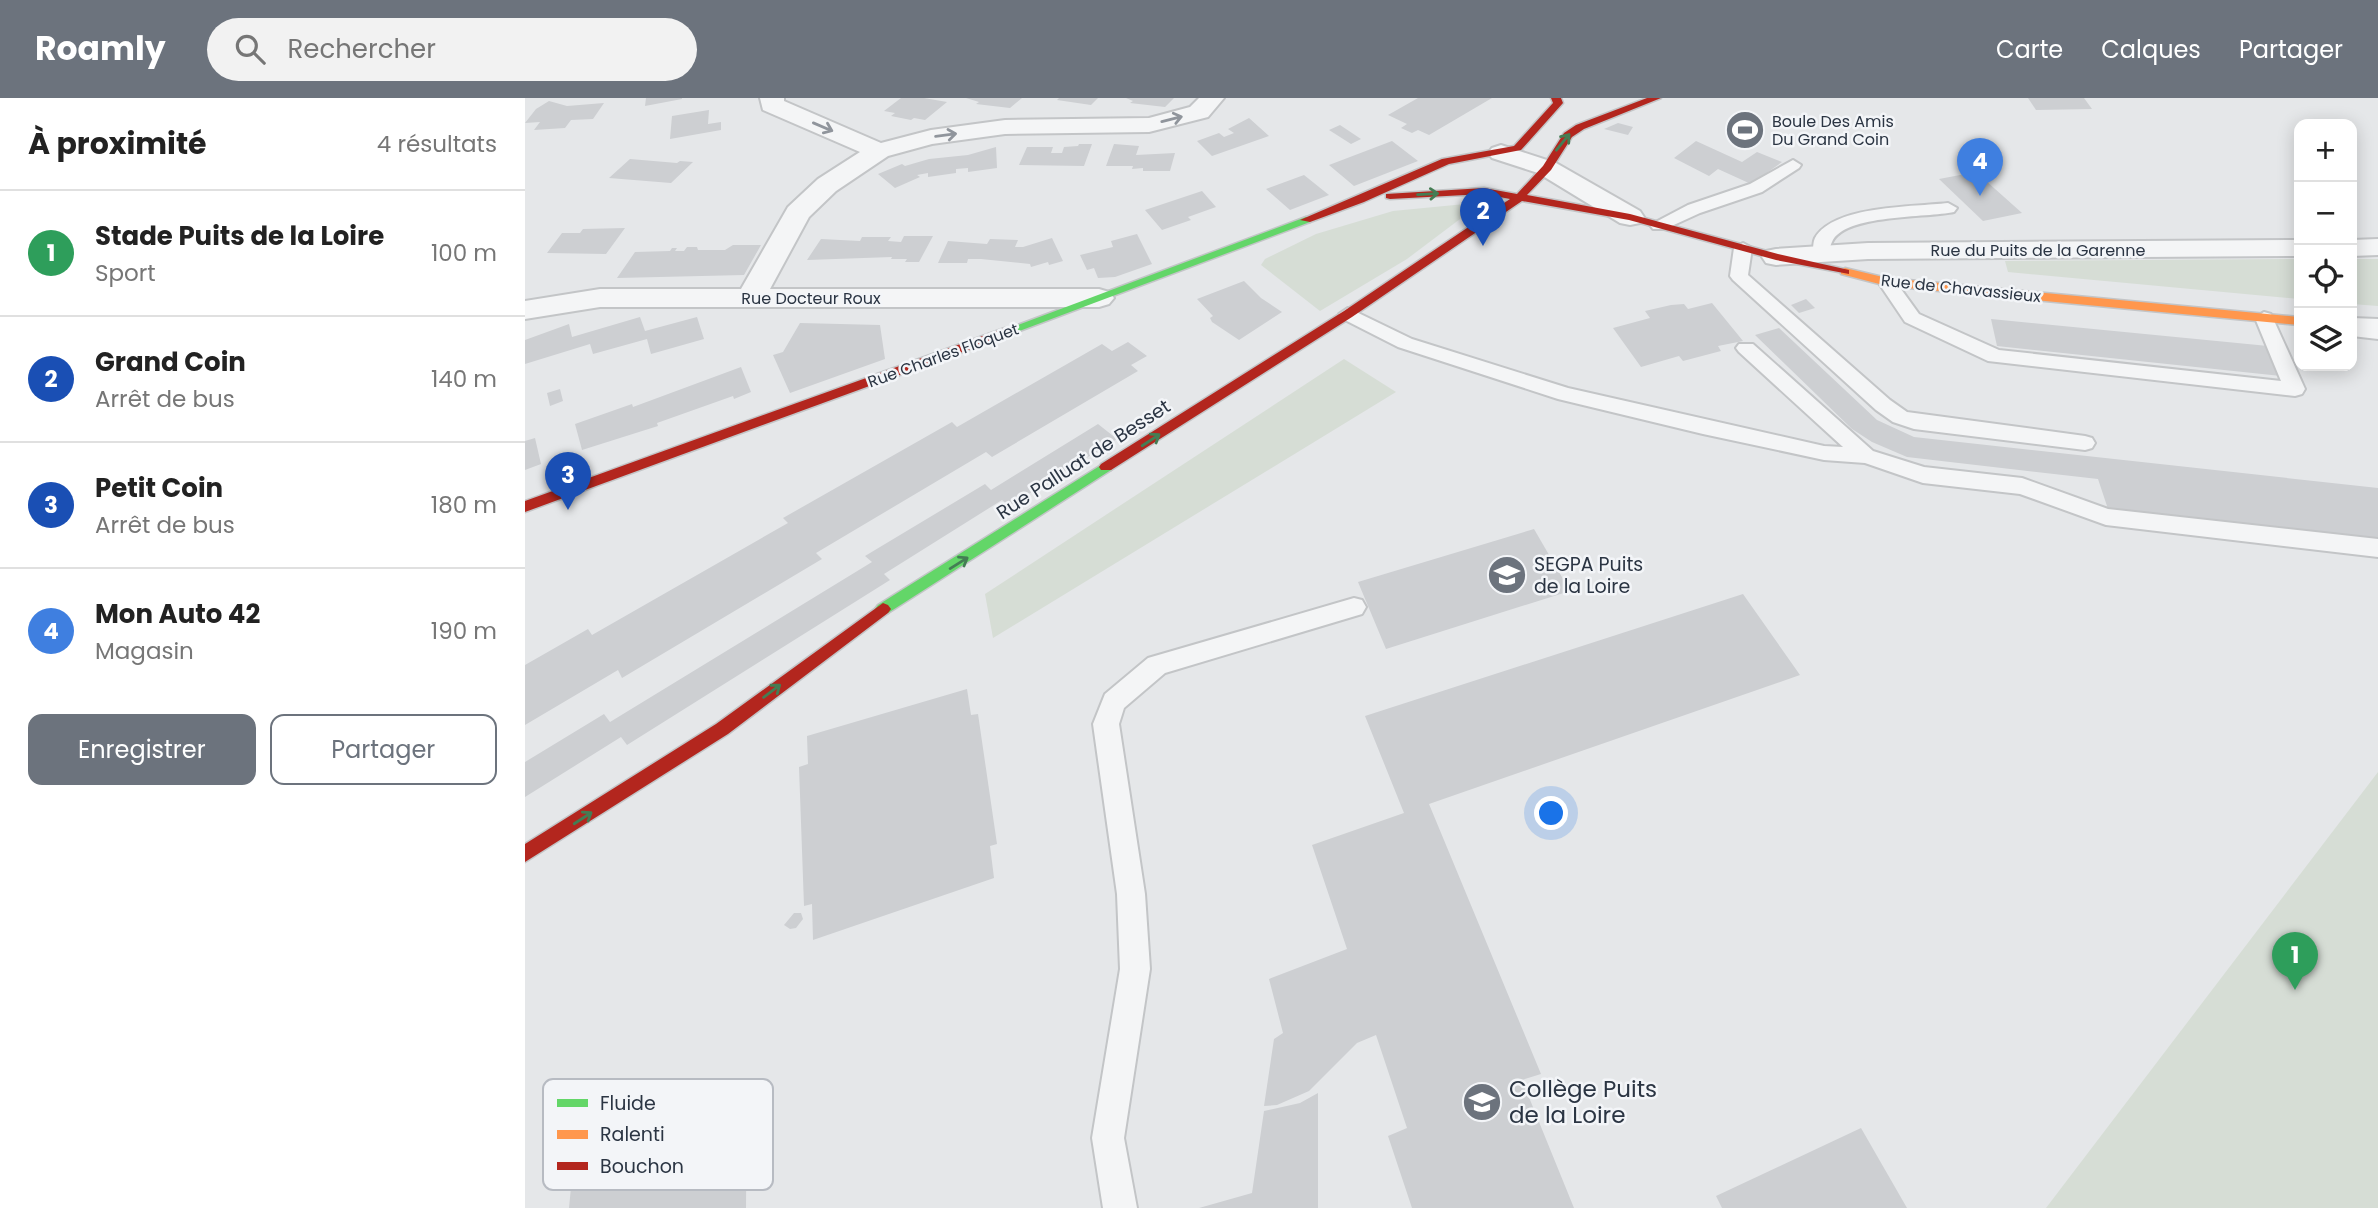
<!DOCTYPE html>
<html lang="fr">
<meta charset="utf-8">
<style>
:root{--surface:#fff;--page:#f2f2f2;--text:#222;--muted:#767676;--line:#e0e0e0;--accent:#6c737d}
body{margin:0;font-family:Poppins,sans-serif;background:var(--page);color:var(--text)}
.controls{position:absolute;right:21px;top:21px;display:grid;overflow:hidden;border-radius:14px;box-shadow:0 4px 18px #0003}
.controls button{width:63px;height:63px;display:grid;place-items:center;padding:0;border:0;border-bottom:2px solid var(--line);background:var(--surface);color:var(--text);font:35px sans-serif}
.you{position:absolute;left:1027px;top:716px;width:24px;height:24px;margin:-18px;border:5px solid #fff;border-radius:50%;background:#1a73e8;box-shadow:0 0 0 10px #1a73e833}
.badge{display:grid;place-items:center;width:46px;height:46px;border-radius:50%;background:var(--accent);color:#fff;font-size:23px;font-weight:700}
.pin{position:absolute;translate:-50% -58px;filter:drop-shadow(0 2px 4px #0008)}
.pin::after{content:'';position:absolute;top:37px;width:24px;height:21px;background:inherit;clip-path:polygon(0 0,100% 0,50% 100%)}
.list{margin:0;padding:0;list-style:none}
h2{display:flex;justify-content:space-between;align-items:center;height:91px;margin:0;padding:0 28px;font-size:30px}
h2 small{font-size:23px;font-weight:400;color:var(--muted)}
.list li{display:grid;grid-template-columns:46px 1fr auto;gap:21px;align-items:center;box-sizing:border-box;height:126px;padding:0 28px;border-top:2px solid var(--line)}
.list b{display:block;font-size:26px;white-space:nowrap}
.list p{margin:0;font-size:23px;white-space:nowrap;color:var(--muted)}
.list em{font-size:23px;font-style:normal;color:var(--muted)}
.actions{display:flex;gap:14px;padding:21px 28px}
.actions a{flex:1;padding:16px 0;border:2px solid var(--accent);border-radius:14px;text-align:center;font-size:24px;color:var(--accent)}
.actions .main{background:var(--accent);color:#fff}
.icon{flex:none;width:38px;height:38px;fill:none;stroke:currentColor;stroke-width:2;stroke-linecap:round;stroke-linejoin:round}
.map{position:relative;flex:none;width:1853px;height:1110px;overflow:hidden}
header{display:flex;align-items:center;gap:42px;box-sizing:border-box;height:98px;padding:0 35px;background:var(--accent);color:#fff}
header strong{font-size:33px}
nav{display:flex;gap:38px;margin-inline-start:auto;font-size:24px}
.search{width:490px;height:63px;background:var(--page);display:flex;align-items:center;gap:18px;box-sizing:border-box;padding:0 24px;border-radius:38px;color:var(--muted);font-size:26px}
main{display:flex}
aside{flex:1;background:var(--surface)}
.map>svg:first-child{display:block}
.green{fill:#d6ddd5}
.building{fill:#cdcfd2}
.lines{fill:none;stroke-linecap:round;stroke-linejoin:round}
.lane-casing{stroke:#c3c5c7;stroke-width:4}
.street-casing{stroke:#c3c5c7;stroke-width:4}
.fast-casing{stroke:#c3c5c7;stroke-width:3}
.slow-casing{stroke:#c3c5c7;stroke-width:3}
.jam-casing{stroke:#c3c5c7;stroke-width:3}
.lane{fill:#f4f5f6;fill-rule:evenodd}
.street{fill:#f4f5f6;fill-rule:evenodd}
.fast{fill:#63d668;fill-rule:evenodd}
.slow{fill:#ff974d;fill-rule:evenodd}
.jam{fill:#b3261e;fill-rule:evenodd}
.oneway{stroke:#90959c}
.oneway2{stroke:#447d54}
.labels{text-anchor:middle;stroke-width:5;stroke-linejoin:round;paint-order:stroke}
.far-poi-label{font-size:16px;fill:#2b3543;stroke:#f3f5f8;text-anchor:start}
.far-street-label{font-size:16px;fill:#2b3543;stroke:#f3f5f8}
.street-label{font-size:19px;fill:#2b3543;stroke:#f3f5f8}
.poi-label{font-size:19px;fill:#2b3543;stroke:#f3f5f8;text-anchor:start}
.near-poi-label{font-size:23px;fill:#2b3543;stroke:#f3f5f8;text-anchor:start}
.key{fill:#f3f5f8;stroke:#b7bbc2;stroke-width:2}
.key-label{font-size:19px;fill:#2b3543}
</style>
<header>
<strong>Roamly</strong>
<div class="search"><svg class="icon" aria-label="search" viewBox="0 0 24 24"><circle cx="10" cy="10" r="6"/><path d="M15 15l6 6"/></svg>Rechercher</div>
<nav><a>Carte</a><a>Calques</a><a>Partager</a></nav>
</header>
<main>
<aside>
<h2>À proximité<small>4 résultats</small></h2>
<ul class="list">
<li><span class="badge" style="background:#2e9e5b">1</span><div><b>Stade Puits de la Loire</b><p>Sport</p></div><em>100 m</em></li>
<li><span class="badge" style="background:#1a4fb4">2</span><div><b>Grand Coin</b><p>Arrêt de bus</p></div><em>140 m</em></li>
<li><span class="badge" style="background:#1a4fb4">3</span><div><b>Petit Coin</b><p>Arrêt de bus</p></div><em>180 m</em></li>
<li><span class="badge" style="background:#3f7fe0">4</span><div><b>Mon Auto 42</b><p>Magasin</p></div><em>190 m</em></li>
</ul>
<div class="actions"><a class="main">Enregistrer</a><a>Partager</a></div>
</aside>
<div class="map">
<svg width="1853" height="1110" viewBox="0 0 1853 1110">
<rect width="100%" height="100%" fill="#e5e7e9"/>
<g class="green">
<polygon points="940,106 948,108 947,112 882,161 795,213 736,167 740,161 791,136 868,113"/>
<polygon points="1774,161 1774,201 1483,174 1480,163"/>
<polygon points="1827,161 1853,161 1853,208 1827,206"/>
<polygon points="819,261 871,294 468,540 460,496"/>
<polygon points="1853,674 1853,1110 1521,1110"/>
</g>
<g class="building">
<polygon points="121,0 157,0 157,1 120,8"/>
<polygon points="376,0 399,0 422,4 400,22 389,20 386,22 366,18 370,15 359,13"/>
<polygon points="441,0 497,0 485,10 451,6 454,4"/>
<polygon points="534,0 573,0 566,7 532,2"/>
<polygon points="601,0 649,0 640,9 605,5 608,3"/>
<polygon points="893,0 967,0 904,37 893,32 887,35 876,30 882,26 863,17"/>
<polygon points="1503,0 1559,0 1567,11 1511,12"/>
<polygon points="24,3 42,8 79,5 68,21 46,22 40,30 9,32 15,24 0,25 11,11"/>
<polygon points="184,12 183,26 196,24 196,32 145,41 147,18"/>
<polygon points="724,20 744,38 687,58 672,43 694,35 699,39 709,35 703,31"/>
<polygon points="1093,25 1108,29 1103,37 1079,31"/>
<polygon points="815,27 836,41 826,46 804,32"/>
<polygon points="867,43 893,63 829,88 804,67"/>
<polygon points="1171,43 1217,64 1232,54 1257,64 1226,86 1193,71 1184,78 1149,60"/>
<polygon points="554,46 567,46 559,68 494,67 502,49 528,49 526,55 537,55 539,49 553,48"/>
<polygon points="589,46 614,48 611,57 650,55 645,73 618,73 618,70 607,71 608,68 581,68"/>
<polygon points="471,49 472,70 443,74 443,70 431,71 431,75 403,79 403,75 392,77 395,79 370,90 353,76 377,66 380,68 404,61 443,57"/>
<polygon points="105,61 152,65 155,63 168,64 146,85 84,80"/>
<polygon points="1451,74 1497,115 1458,123 1414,81"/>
<polygon points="779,77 804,97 765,112 741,91"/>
<polygon points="677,93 691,109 663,119 666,122 637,132 620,112"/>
<polygon points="100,130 81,156 22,155 37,135 55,135 58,131"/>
<polygon points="612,136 627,166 590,179 573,180 569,170 562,172 555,157 588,149 586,143"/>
<polygon points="379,138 408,138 394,164 380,164 382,161 366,161 367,159 282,162 296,141 335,143 337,139 366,139 363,143 376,144"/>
<polygon points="527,140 538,163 524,167 523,164 506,169 505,166 456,161 443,161 442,165 413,165 423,143 462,146 465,141 493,142 490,149 498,149"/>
<polygon points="208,147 236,147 219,177 92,180 110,154 145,153 147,150 152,150 150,153 159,153 162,149 172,149 173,152 200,152"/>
<polygon points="719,183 736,200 757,214 714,242 687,224 685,220 688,218 672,201"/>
<polygon points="1281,201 1290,210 1274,215 1266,207"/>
<polygon points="1187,205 1218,243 1193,248 1196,253 1158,263 1154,258 1116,269 1088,230 1125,220 1120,213 1146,207 1159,206 1163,211"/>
<polygon points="115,219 120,233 172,219 179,241 126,256 122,241 68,256 65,246 0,266 0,242 44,226 47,239"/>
<polygon points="1466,221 1743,248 1756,278 1472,248"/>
<polygon points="275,225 355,227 360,261 265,295 248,257 258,254"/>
<polygon points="1254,230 1352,322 1389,339 1853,390 1853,442 1583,411 1573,381 1382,359 1347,344 1327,331 1230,237"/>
<polygon points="603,244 622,258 606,267 613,273 467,359 461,354 291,455 297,461 97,580 93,572 0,627 0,567 63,531 67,537 263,425 258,420 427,324 432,329 577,246 587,253"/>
<polygon points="216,269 226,294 209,301 208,298 132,325 133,328 57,352 50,326 107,306 108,309"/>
<polygon points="35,291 38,303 25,308 22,295"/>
<polygon points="573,326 592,341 484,408 477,402 359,476 365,482 102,647 96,639 0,699 0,664 79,616 85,624 347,464 340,458 460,386 466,392"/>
<polygon points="10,340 16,366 0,372 0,343"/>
<polygon points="1009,431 1045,493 861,551 833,484"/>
<polygon points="1218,496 1275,577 904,706 1016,976 997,982 1049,1110 887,1110 863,1038 882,1030 851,937 832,945 784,993 752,1007 739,1008 749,941 758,935 744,881 822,851 787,747 879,715 840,618"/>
<polygon points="442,591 446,617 453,616 472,746 465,748 469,780 288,842 287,806 279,808 274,669 283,666 282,638"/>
<polygon points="269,815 276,815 278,821 271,830 265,831 259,827"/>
<polygon points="222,985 221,1110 44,1110 52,1027 110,1007 109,1024"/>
<polygon points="793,995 793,1110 674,1110 727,1095 739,1013 775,1005"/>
<polygon points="1336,1030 1382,1110 1197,1110 1191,1098"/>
</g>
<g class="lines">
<g class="lane-casing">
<g id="lane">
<polygon points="1268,62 1276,67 1274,70 1237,94 1175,115 1140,131 1128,131 1125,127 1163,107 1225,86"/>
<path d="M1423,105L1432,110L1429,114C1402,120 1319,116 1307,144C1304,149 1306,154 1303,160L1297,161L1288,156C1288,151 1288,144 1290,140C1309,107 1389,109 1423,105Z"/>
<polygon points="1218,145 1227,150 1223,177 1365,302 1382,314 1560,338 1567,340 1570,345 1567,350 1560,352 1389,331 1368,324 1351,312 1208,182 1205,178 1209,150"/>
<polygon points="1362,178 1368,180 1394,216 1474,252 1756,283 1730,220 1739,214 1746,216 1780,291 1777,296 1770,298 1463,263 1380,224 1353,184"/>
<polygon points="823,210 887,241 1043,290 1299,348 1318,349 1214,254 1211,250 1214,246 1228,246 1348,353 1399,369 1497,380 1583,411 1853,441 1853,459 1581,427 1495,396 1398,385 1340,365 1299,362 1178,336 1033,301 873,249 816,220 814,216"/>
<polygon points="829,500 837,502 841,509 837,516 640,575 599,610 594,626 620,796 625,871 599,1040 612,1110 578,1110 567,1040 595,871 592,796 568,626 580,596 623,560"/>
</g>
</g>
<g class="street-casing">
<g id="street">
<polygon points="235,0 259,0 259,3 356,45 406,32 480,22 624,20 665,9 674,0 699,0 683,19 624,34 480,36 407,46 363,58 311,93 284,119 245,191 574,191 584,194 589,200 584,206 574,209 75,209 0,221 0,203 75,191 216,191 263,109 293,81 335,54 238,12"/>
<polygon points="976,47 1031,65 1115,113 1119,119 1115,125 1105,127 1095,125 1013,75 967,60 963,55 967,50"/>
<polygon points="1853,141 1853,157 1827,158 1827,142"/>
<polygon points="1774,142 1774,158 1343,161 1251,167 1241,165 1237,159 1241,153 1251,151 1343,145"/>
<polygon points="1827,220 1853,221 1853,241 1827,238"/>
</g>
</g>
<g class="fast-casing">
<g id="fast">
<polygon points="781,119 785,120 785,124 484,237 480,238 474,234"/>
<polygon points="581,364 586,366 588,369 586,372 363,515 353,515 350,511 353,507"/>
</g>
</g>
<g class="slow-casing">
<polygon id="slow" points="1320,170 1362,180 1774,219 1774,227 1362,188 1316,176 1316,172"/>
</g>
<g class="jam-casing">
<g id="jam">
<polygon points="1026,0 1036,0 1038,5 996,52 924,66 839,104 785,124 775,122 917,61 989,48 1028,5"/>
<polygon points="1122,0 1136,0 1059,31 1047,39 1026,72 1002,97 1105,116 1253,156 1324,172 1324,176 1251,162 1104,122 997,103 827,219 586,372 576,372 574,369 576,366 819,213 985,101 959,96 865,101 861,100 861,96 959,90 992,96 1018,68 1039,35 1051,27"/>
<polygon points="480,230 484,231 484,237 0,414 0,403"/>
<polygon points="358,505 363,507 366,511 363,515 203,636 0,764 0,746 191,626"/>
</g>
</g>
<use href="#lane" class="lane"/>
<use href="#street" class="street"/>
<use href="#fast" class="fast"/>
<use href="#slow" class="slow"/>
<use href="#jam" class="jam"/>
</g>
<defs><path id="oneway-shaft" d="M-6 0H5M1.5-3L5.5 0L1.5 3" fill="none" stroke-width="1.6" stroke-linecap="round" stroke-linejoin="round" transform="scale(1.75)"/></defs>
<g class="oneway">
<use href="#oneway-shaft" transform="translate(647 21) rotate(-14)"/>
<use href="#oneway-shaft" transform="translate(298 29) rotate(23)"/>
<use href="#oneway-shaft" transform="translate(421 37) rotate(-7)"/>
</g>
<g class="oneway2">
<use href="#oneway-shaft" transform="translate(1038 44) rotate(-51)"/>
<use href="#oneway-shaft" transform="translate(903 96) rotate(-3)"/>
<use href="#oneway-shaft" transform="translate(626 342) rotate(-33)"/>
<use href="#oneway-shaft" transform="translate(434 465) rotate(-32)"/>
<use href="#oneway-shaft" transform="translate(247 593) rotate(-37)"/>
<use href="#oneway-shaft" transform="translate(58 720) rotate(-33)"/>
</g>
<defs>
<g id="stadium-disc" transform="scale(2.0125)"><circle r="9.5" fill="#6c737d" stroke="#f3f5f8"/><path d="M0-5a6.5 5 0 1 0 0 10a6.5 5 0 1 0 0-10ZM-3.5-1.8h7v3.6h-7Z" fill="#fff"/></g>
<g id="school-disc" transform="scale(2.0125)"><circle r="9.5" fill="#6c737d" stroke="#f3f5f8"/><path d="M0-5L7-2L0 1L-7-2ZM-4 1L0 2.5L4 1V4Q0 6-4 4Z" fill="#fff"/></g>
</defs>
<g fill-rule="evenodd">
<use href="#stadium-disc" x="1220" y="32"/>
<use href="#school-disc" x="982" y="477"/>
<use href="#school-disc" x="957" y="1004"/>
</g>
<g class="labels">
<g class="far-poi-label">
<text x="1247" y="29">Boule Des Amis<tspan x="1247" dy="18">Du Grand Coin</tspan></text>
</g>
<g class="far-street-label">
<text x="1513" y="158">Rue du Puits de la Garenne</text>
<text transform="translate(1436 190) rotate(6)" y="6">Rue de Chavassieux</text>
<text x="286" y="206">Rue Docteur Roux</text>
<text transform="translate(418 257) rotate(-20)" y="6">Rue Charles Floquet</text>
</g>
<g class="street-label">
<text transform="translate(558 361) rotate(-33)" y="7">Rue Palluat de Besset</text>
</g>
<g class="poi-label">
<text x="1009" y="473">SEGPA Puits<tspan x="1009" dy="22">de la Loire</tspan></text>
</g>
<g class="near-poi-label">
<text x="984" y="999">Collège Puits<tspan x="984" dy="26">de la Loire</tspan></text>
</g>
</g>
<rect x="18" y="981" width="230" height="111" rx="10" class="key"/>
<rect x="32" y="1001" width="31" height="8" fill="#63d668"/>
<rect x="32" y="1032" width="31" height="9" fill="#ff974d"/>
<rect x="32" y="1064" width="31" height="8" fill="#b3261e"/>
<g class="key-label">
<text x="75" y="1012">Fluide</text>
<text x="75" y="1043">Ralenti</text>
<text x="75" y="1075">Bouchon</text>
</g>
</svg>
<div class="controls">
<button>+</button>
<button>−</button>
<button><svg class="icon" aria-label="locate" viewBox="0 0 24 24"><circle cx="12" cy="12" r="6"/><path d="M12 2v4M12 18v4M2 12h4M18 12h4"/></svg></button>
<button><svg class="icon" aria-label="layers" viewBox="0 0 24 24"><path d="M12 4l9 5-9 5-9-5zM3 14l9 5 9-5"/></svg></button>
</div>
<div class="you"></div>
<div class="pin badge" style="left:1770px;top:892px;background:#2e9e5b">1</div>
<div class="pin badge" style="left:958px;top:148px;background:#1a4fb4">2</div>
<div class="pin badge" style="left:43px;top:412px;background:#1a4fb4">3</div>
<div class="pin badge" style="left:1455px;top:98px;background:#3f7fe0">4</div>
</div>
</main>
